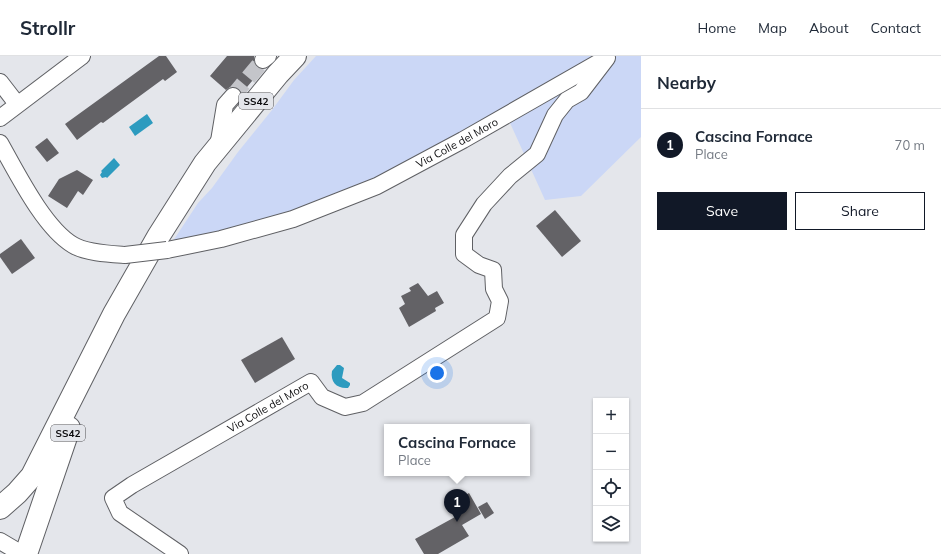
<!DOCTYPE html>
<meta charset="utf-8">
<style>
:root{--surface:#fff;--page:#f2f2f3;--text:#1f2937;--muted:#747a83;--line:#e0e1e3;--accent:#111827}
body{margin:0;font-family:Mulish,sans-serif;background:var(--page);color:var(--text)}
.controls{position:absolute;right:12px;bottom:12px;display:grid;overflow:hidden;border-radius:0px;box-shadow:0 1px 3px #0004}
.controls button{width:36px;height:36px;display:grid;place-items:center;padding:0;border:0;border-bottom:1px solid var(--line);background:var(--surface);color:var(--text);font:20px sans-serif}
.you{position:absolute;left:437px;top:317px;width:14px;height:14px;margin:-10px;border:3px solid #fff;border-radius:50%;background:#1a73e8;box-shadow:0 0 0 6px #1a73e833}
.badge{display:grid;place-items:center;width:26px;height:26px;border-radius:50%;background:var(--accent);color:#fff;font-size:13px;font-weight:700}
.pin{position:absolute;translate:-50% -33px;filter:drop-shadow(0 1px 2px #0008)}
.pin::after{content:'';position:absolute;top:21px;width:14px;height:12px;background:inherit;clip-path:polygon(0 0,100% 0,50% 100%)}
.popup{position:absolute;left:384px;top:368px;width:146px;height:52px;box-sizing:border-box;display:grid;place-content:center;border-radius:0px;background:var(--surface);filter:drop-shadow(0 1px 3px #0005);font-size:13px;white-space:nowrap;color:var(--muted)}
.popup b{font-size:15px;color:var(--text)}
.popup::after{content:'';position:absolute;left:50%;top:100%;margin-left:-8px;border:8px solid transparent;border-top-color:var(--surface)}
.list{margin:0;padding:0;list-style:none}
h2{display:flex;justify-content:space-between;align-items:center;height:52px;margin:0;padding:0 16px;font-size:17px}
h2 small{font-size:13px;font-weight:400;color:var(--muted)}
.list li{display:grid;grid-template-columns:26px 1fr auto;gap:12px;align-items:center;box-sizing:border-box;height:72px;padding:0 16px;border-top:1px solid var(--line)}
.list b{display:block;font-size:15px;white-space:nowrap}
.list p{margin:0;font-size:13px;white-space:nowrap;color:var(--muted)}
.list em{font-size:13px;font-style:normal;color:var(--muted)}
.actions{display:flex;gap:8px;padding:12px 16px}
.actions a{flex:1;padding:9px 0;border:1px solid var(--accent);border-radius:0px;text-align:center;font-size:14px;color:var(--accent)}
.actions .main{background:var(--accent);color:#fff}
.icon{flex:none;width:22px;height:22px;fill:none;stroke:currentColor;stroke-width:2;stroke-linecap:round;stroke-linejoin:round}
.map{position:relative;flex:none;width:641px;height:498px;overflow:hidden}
header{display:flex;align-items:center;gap:24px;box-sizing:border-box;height:56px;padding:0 20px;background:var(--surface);border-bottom:1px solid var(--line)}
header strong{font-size:19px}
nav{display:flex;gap:22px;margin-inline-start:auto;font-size:14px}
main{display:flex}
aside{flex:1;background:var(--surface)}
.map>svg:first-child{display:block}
.green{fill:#cbd7f6}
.water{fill:#2d9bbf}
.building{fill:#636266}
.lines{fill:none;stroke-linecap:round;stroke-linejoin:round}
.minor-tunnel{stroke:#c4c5ca;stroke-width:16;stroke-dasharray:16 8;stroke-linecap:butt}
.minor-casing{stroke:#5f6064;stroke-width:18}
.highway-casing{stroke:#5f6064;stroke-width:24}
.minor{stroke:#fff;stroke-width:16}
.highway{stroke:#fff;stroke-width:22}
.minor-bridge-casing{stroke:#5f6064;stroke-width:18;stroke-linecap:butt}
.minor-bridge{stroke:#fff;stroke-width:16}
.labels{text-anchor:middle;stroke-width:3;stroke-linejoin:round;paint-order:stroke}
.shield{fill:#e4e6eb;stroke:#4d4d50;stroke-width:1}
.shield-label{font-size:10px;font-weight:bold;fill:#0c0c0e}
.street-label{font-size:11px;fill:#0c0c0e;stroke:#e4e6eb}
</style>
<header>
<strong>Strollr</strong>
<nav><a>Home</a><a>Map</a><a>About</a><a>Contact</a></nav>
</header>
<main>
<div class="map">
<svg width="641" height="498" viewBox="0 0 641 498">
<rect width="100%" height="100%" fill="#e4e6eb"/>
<polygon class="green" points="316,0 641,0 641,81 581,140 545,144 506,58 434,99 316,151 171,188 198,147 212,132 238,96 272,54 294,24"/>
<g class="water">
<polygon points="147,58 153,67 135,80 129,71"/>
<polygon points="114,102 120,109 107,122 106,121 102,122 100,119 102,116 101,115"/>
<path d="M337,309H340L344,312L342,322L350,327V329L348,332C337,333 330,326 332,315Z"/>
</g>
<g class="building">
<polygon points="159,0 166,0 177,16 165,25 163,23 103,67 101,66 77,84 65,68"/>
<polygon points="227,0 254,0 254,5 255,10 262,13 242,37 240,33 235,31 230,31 226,34 210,20"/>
<polygon points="47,82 59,97 47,106 35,91"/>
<polygon points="77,114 93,124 83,139 78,135 67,152 48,140 59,123"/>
<polygon points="555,154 581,185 562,201 536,170"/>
<polygon points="21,183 35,202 12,218 0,201 0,198"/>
<polygon points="418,227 428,240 437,235 444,247 435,252 436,255 409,271 399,252 405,248 401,240 411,235 409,232"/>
<polygon points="282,281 295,303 255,327 241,304"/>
<polygon points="469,437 481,458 462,469 469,480 438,498 424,498 415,483 455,461 448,449"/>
<polygon points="487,446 494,457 485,463 478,451"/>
</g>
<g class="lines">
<polyline class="minor-tunnel" points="233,40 263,4"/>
<g class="minor-casing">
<g id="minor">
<polyline points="263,4 268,0"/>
<polyline points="0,26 17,48"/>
<polyline points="0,62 82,0"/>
<path d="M0,87C17,117 44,172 73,189C86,197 110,198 125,199"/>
<polyline points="218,91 225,49 233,40"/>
<path id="s1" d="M167,194L221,183L293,163L377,130L463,84L601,5"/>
<polyline points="0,485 22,498"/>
<path id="s2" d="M180,498L120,457L113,442L132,429L311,326L322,341L345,351L363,347L497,262L500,245L494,233L493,214L479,209L464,198V179L484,148L510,120L537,98L555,59L567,44L581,36L607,2"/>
</g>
</g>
<g class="highway-casing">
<g id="highway">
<polyline points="0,452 17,437 32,420 114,258 158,181 205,107 278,18 295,0"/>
<polyline points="26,498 69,372"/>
</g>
</g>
<use href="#minor" class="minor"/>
<use href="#highway" class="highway"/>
<g class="minor-bridge-casing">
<polyline id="minor-bridge" points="125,199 167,194"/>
</g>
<use href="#minor-bridge" class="minor-bridge"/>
</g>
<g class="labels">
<g class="shield">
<rect x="239" y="37" width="34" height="16" rx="3"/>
<rect x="51" y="369" width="34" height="16" rx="3"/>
</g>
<g class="shield-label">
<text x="256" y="49">SS42</text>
<text x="68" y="381">SS42</text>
</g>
<g class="street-label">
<text dy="4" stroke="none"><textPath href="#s1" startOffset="311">Via Colle del Moro</textPath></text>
<text dy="4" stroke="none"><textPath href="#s2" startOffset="269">Via Colle del Moro</textPath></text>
</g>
</g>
</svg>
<div class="controls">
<button>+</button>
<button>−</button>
<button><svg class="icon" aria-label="locate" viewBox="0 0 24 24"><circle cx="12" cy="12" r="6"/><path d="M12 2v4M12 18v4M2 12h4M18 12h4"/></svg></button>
<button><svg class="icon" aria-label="layers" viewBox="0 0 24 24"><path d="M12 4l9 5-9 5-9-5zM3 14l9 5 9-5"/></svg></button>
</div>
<div class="you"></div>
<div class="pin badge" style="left:457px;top:466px">1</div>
<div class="popup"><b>Cascina Fornace</b>Place</div>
</div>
<aside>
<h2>Nearby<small></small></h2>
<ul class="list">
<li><span class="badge">1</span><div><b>Cascina Fornace</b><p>Place</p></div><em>70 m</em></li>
</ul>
<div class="actions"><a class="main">Save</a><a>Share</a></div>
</aside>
</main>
